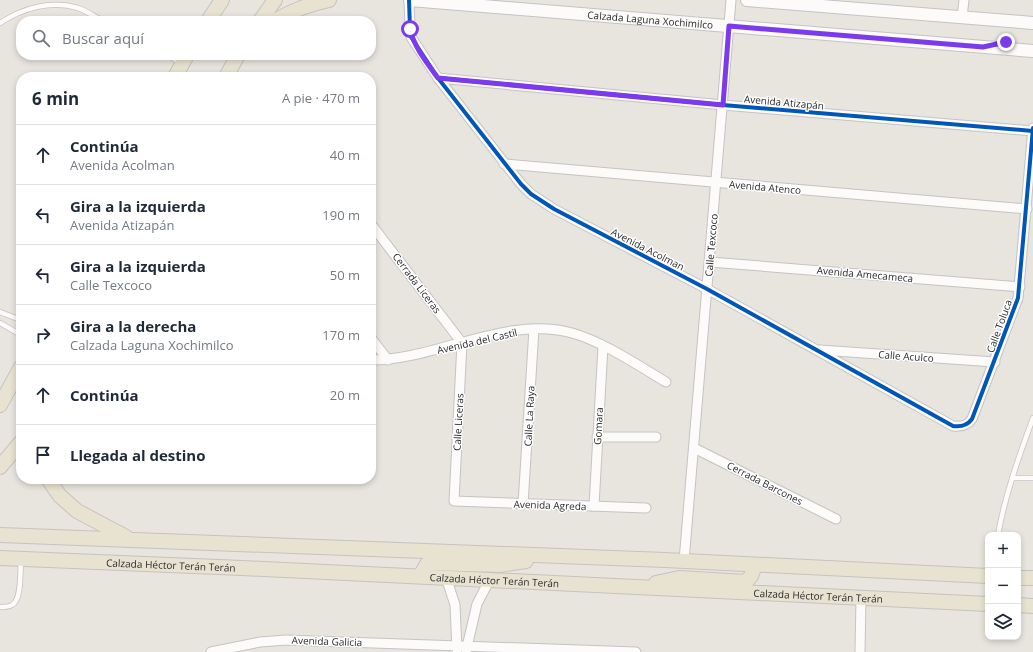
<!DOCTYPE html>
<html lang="es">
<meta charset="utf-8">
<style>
:root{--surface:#fff;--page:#f6f6f7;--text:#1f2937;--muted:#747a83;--line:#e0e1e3}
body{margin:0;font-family:"Open Sans",sans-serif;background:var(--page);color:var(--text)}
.controls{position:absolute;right:12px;bottom:12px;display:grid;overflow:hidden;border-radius:8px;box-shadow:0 2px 6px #0003}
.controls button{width:36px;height:36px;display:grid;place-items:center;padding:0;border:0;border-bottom:1px solid var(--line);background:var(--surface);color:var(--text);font:20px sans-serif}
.stop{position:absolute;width:12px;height:12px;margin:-9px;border:3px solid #7c3aed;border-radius:50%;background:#fff}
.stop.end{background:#7c3aed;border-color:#fff;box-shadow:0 1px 4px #0008}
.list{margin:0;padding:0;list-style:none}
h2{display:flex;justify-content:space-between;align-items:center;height:52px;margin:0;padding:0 16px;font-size:17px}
h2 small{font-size:13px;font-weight:400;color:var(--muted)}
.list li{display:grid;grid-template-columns:26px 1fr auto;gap:12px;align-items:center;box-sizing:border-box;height:60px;padding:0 16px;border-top:1px solid var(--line)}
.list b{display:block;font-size:15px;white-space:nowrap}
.list p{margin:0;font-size:13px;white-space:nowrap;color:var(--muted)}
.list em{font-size:13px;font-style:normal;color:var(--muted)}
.icon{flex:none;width:22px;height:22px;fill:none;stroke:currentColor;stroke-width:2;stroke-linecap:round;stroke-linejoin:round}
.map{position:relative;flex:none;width:1033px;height:652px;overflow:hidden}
.search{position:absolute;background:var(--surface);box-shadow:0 2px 6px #0003;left:16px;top:16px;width:360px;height:44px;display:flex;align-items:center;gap:10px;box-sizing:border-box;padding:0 14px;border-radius:16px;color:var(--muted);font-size:15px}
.panel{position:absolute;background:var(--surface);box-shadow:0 2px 6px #0003;left:16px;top:72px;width:360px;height:412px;border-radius:16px}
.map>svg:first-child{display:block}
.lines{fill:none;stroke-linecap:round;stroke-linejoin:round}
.lane-casing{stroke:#c5c3c4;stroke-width:6}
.street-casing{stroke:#c5c3c4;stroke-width:11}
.secondary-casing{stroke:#c5c3c4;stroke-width:14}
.primary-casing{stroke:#c4c3c0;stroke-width:16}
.lane{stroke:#fcfbfa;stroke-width:4.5}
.street{stroke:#fcfbfa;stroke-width:9}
.secondary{stroke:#fcfbfa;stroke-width:12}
.primary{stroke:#e8e3d0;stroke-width:14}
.cycleway-casing{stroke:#fff;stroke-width:6}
.cycleway{stroke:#0057b8;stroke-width:4}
.route{stroke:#7c3aed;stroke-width:5}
.labels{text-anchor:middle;stroke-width:3;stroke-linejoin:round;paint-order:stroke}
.street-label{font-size:10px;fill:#292929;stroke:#fff}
</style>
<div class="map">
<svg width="1033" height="652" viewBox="0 0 1033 652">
<rect width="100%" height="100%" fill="#e8e4de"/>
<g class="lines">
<g class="lane-casing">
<g id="lane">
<path d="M0,23C23,8 51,0 78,8C87,11 95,17 103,21"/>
<polyline points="167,55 180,62"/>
<polyline points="0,312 21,320"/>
<polyline points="0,323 21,335"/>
<polyline points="1012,478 1033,478"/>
<path d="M998,535C1005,495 1019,456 1033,418"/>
<path d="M0,607C4,607 9,607 12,605C22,600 20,570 21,560"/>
</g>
</g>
<g class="street-casing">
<g id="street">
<path d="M409,0L410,29L411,37L438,78L521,184L531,194L554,209L707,289L953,426C961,427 967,426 972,419L1018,298L1033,128"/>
<polyline points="962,17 964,0"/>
<polyline points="438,78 723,105 1033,131"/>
<polyline points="504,164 1027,209"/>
<polyline points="371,224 462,343 454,501 646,508"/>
<polyline points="710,262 1020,287"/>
<polyline points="371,338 388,360"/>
<polyline points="820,350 995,362"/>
<path d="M371,360C437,360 506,315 572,333C602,341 639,366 666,382"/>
<polyline points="597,437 656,437"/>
<polyline points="694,448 836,519"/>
<polyline points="523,504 534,329"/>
<polyline points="594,506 603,346"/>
<polyline points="684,561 731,0"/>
<polyline points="446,577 455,605 457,650"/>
<polyline points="466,651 477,604 490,579"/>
<polyline points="211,652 260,642 286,640 636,652"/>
<polyline points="860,652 861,598"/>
</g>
</g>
<g class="secondary-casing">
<g id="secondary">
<path id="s1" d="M410,0L1033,51"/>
<polyline points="747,0 1033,23"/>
</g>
</g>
<g class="primary-casing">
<g id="primary">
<polyline points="208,21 222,0"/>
<polyline points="260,21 275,0"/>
<path d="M275,21C291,11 310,4 329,0"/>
<polyline points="175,77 187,55"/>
<polyline points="226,77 238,55"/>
<polyline points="0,405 21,367"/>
<polyline points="0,467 21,442"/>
<polyline points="48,479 60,496 77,511 126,537"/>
<polyline points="0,535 665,560 988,576"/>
<path id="s2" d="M0,558L242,568L988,604"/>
<polyline points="420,576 427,564 430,563 500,565 526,561"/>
<polyline points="1018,578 1033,578"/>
<polyline points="656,583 679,578 746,582 751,576 755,565"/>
<polyline points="1018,605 1033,606"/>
</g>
</g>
<use href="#lane" class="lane"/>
<use href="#street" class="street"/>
<use href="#secondary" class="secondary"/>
<use href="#primary" class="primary"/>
<g class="cycleway-casing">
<g id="cycleway">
<path d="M409,0L410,29L411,37L438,78L521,184L531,194L554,209L707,289L953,426C961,427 967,426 972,419L1018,298L1033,128"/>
<polyline points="438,78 723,105 1033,131"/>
</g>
</g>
<use href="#cycleway" class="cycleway"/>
</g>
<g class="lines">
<path class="route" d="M410,29C414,47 427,63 438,78L723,105L729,26L983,47L1006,42"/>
</g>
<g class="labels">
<g class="street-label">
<text dy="4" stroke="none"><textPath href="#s1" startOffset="241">Calzada Laguna Xochimilco</textPath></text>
<text transform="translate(784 102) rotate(5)" y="4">Avenida Atizapán</text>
<text transform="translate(765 187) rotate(5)" y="4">Avenida Atenco</text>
<text transform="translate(711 245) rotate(-85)" y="4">Calle Texcoco</text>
<text transform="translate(648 249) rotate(27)" y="4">Avenida Acolman</text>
<text transform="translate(865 274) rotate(5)" y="4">Avenida Amecameca</text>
<text transform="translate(417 283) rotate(53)" y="4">Cerrada Liceras</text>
<text transform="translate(999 326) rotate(-70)" y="4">Calle Toluca</text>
<text transform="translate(477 341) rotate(-13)" y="4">Avenida del Castil</text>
<text transform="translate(906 356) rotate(4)" y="4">Calle Aculco</text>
<text transform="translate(529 416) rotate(-87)" y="4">Calle La Raya</text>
<text transform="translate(458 422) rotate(-87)" y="4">Calle Liceras</text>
<text transform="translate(598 426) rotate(-87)" y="4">Gomara</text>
<text transform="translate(765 483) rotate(27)" y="4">Cerrada Barcones</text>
<text transform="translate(550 505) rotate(2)" y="4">Avenida Agreda</text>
<text dy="4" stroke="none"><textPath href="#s2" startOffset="171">Calzada Héctor Terán Terán</textPath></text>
<text dy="4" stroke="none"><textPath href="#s2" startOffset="495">Calzada Héctor Terán Terán</textPath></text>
<text dy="4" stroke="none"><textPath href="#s2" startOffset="819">Calzada Héctor Terán Terán</textPath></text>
<text transform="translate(327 641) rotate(2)" y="4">Avenida Galicia</text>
</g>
</g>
</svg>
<div class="controls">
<button>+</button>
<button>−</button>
<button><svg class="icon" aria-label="layers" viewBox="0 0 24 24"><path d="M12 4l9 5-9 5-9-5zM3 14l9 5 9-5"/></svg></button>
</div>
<div class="stop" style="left:410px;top:29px"></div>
<div class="stop end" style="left:1006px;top:42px"></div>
<div class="search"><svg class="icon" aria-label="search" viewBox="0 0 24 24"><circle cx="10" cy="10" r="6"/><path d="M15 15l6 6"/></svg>Buscar aquí</div>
<section class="panel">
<h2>6 min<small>A pie · 470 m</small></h2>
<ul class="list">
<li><svg class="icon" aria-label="ahead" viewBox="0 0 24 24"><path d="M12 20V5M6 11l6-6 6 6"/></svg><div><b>Continúa</b><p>Avenida Acolman</p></div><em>40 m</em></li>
<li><svg class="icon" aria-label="left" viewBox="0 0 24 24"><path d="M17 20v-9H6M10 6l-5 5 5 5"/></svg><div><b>Gira a la izquierda</b><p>Avenida Atizapán</p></div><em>190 m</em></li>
<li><svg class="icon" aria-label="left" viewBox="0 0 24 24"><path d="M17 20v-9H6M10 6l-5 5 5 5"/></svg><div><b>Gira a la izquierda</b><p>Calle Texcoco</p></div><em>50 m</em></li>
<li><svg class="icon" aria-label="right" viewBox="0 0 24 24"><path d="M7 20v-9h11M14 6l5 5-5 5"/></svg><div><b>Gira a la derecha</b><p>Calzada Laguna Xochimilco</p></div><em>170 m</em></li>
<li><svg class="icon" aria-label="ahead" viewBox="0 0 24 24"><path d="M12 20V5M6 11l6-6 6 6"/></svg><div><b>Continúa</b></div><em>20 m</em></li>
<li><svg class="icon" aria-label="arrive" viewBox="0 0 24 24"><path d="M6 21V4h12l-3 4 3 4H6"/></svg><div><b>Llegada al destino</b></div></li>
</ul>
</section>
</div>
